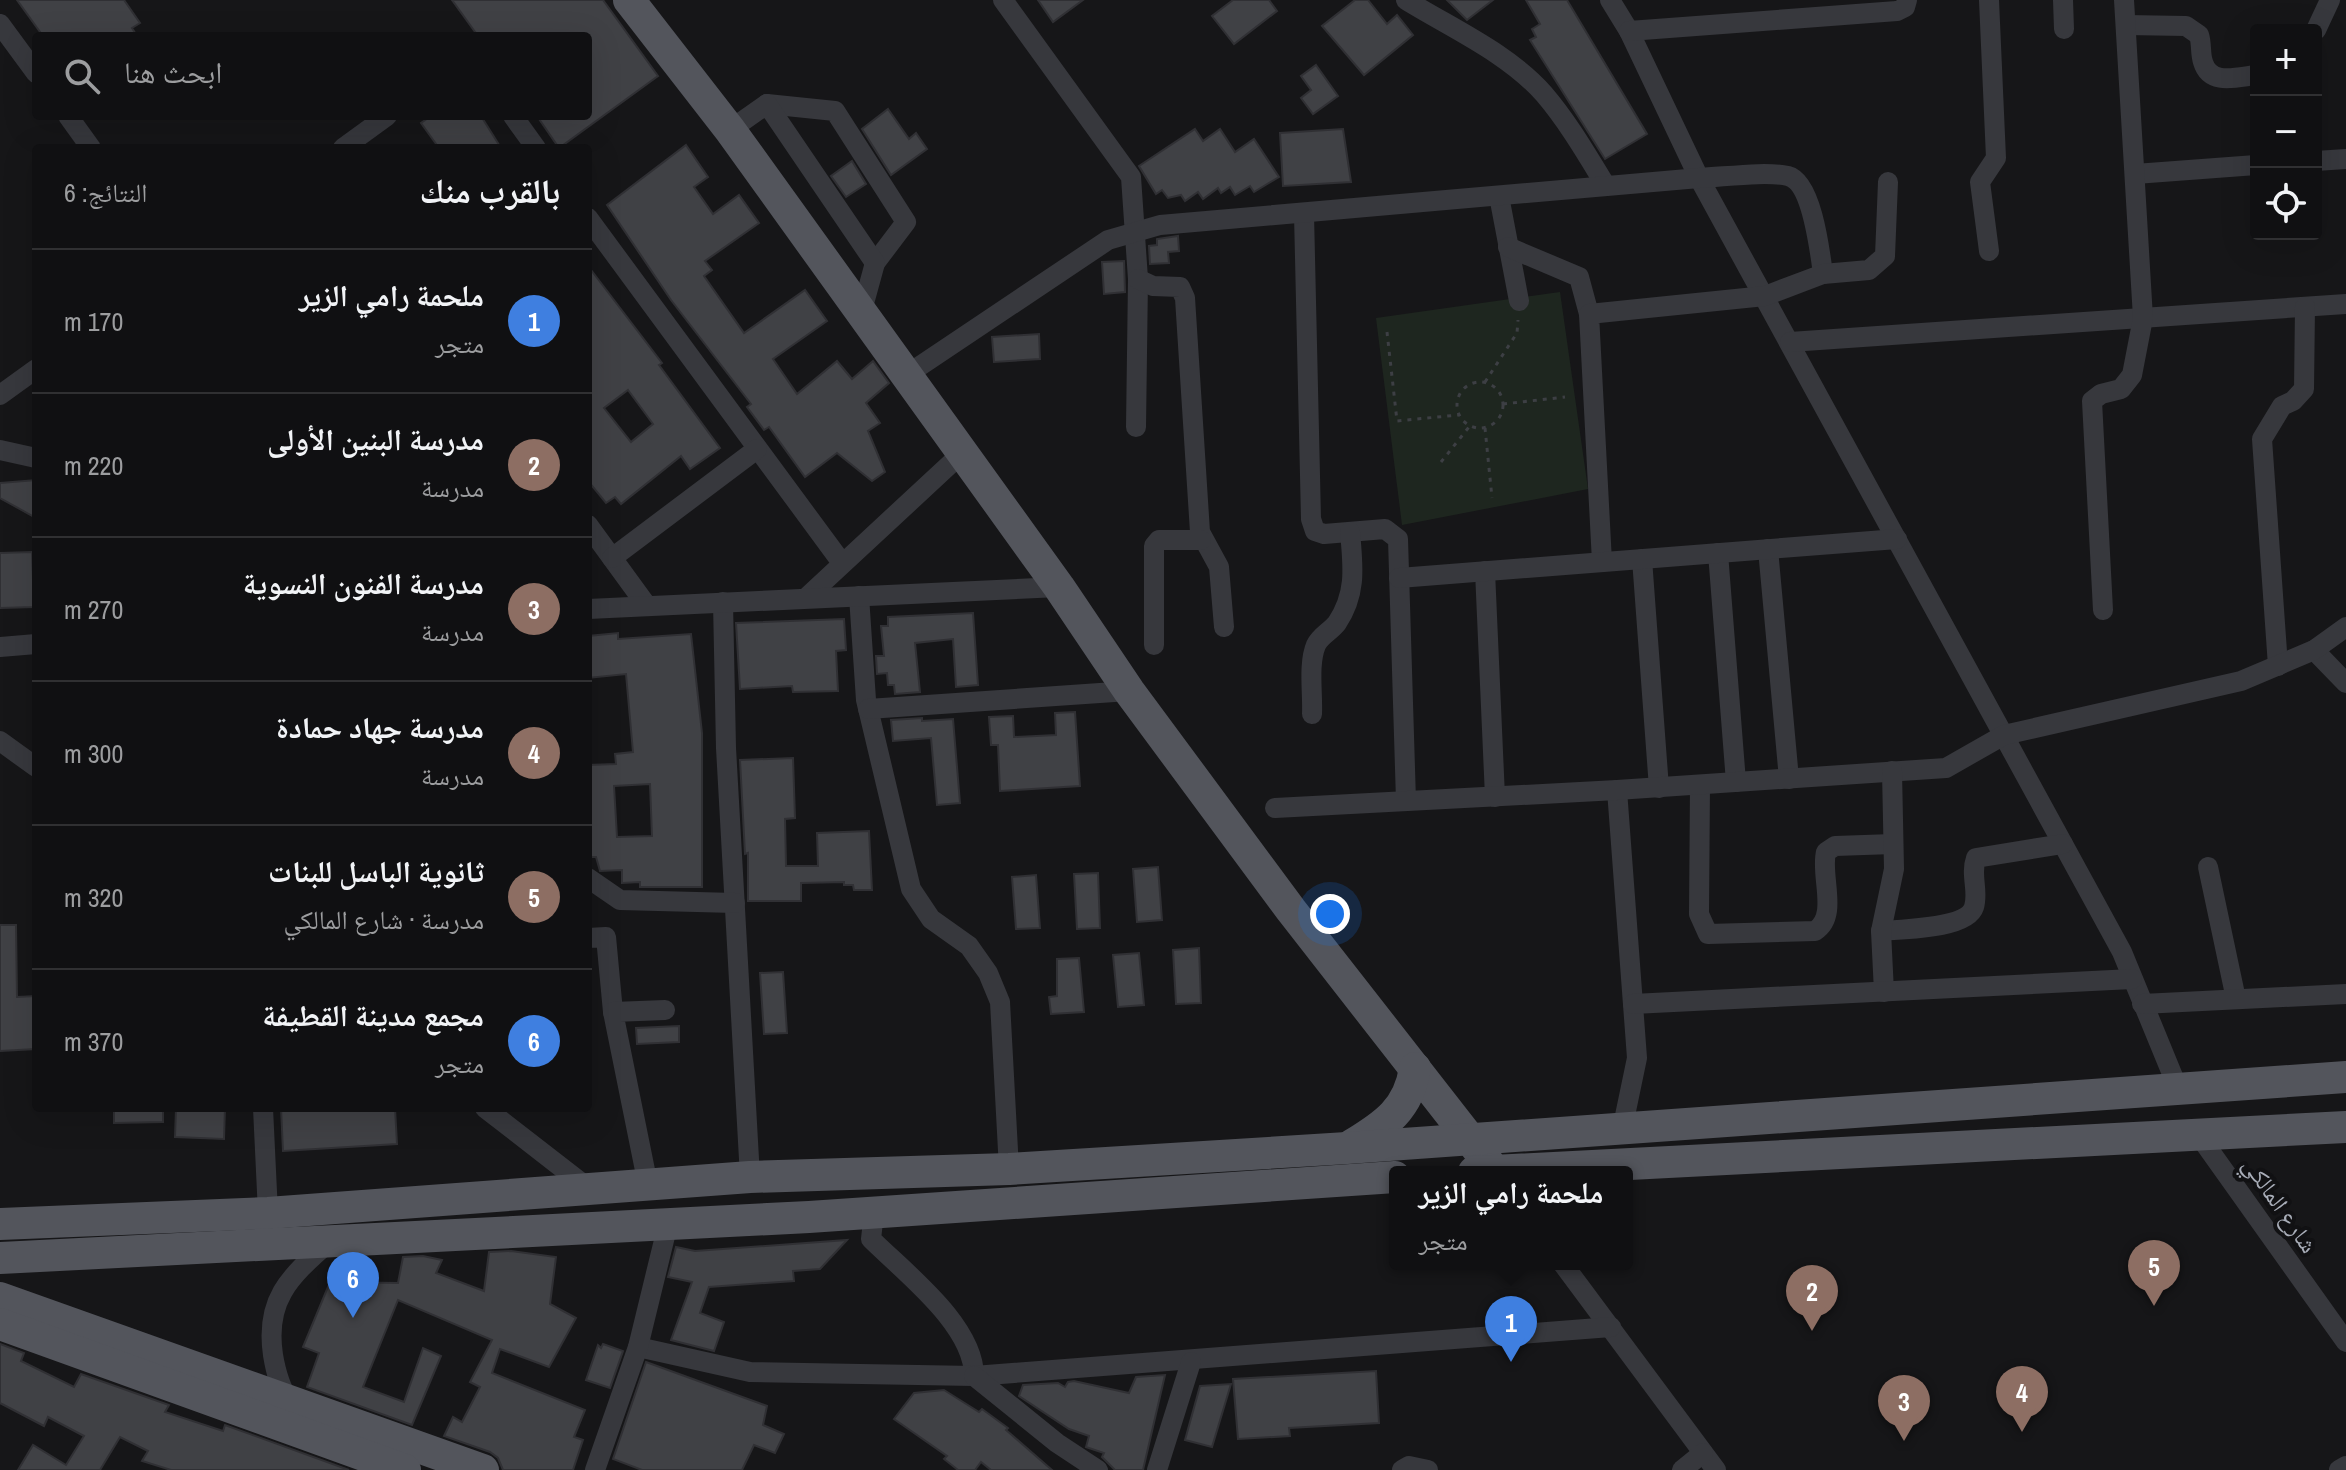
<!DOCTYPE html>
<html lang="ar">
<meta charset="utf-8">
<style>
:root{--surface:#101012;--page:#1e1e20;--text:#f1f3f6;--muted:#9c9d9f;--line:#303032;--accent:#8c9099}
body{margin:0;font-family:"Archivo Narrow","Noto Naskh Arabic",sans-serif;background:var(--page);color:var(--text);direction:rtl}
.controls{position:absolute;right:24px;top:24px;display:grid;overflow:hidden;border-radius:8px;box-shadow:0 8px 32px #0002}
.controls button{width:72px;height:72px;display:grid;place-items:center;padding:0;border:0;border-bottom:2px solid var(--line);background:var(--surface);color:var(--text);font:40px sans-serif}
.you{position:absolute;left:1330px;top:914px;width:28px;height:28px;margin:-20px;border:6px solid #fff;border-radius:50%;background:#1a73e8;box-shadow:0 0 0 12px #1a73e833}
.badge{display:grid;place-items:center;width:52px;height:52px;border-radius:50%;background:var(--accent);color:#fff;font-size:26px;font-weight:700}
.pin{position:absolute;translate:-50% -66px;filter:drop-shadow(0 2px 4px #0008)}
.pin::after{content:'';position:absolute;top:42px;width:28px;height:24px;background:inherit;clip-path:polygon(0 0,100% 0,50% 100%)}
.popup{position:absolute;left:1389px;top:1166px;width:244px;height:104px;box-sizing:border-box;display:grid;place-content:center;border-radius:8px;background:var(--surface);filter:drop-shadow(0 2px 6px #0005);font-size:26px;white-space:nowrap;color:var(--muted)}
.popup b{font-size:30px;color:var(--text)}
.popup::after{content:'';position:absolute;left:50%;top:100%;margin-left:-16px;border:16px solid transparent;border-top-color:var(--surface)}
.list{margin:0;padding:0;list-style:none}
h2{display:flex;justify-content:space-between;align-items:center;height:104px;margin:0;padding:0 32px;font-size:34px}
h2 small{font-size:26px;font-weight:400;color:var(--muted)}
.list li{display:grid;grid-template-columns:52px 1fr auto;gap:24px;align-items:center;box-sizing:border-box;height:144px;padding:0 32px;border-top:2px solid var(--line)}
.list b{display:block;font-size:30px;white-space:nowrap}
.list p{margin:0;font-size:26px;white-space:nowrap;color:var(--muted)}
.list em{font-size:26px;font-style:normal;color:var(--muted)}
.icon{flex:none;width:44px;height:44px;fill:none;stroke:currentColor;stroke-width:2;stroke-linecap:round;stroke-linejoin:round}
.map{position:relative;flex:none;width:2346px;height:1470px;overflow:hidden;direction:ltr}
.search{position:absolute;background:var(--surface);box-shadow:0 8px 32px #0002;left:32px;top:32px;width:560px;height:88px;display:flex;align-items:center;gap:20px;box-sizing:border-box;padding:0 28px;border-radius:8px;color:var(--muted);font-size:30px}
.panel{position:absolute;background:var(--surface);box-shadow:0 8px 32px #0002;left:32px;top:144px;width:560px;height:968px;border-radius:8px;direction:rtl}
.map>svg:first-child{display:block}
.green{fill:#1e261f}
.building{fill:#404145;stroke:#303034;stroke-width:2;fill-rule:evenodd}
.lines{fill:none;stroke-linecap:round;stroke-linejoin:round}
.path{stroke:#3d3f44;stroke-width:3;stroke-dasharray:4 6;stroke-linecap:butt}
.minor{stroke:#37383d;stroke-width:20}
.primary{stroke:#53555c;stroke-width:32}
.labels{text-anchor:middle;stroke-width:8;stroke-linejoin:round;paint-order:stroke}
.street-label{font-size:24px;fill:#a8adb8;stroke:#111113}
</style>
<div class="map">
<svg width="2346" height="1470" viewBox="0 0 2346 1470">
<rect width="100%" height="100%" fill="#161618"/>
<polygon class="green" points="1560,292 1588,489 1402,525 1376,318"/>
<g class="building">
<polygon points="17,0 124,0 140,23 132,28 137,36 43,36"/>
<polygon points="452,0 603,0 658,76 559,148 537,116 588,116 588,36 478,36"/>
<polygon points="1038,0 1083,0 1053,22"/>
<polygon points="1233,0 1269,0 1277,11 1234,44 1212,16"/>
<polygon points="1355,0 1368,0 1387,24 1397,15 1413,35 1364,75 1322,26"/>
<polygon points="1447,0 1493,0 1467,20"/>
<polygon points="1526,0 1567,0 1647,134 1605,159 1530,40 1536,37 1532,29 1540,24"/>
<polygon points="1316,65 1338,96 1313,114 1301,98 1311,90 1301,76"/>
<polygon points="888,109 909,139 916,133 927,149 891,175 862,129"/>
<polygon points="431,116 481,116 501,148 439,148 421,123"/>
<polygon points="1195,129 1203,141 1220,129 1235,152 1254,139 1279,177 1254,192 1250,186 1235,195 1230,187 1221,193 1218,188 1203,199 1198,192 1185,201 1181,195 1168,198 1162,190 1156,194 1139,166"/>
<polygon points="1343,129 1351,182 1283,186 1280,133"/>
<polygon points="686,145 708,177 694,187 713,214 739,195 759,223 705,261 712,270 704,276 744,333 805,290 827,321 773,359 797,394 837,361 852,379 873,361 889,383 866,403 880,423 868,431 885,472 872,481 837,453 805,477 769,427 764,430 747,407 751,404 671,300 607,205"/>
<polygon points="852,161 866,184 846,197 831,176"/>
<polygon points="1178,236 1179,251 1168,252 1169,263 1150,264 1149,246 1157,245 1157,239"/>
<polygon points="1124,261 1125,292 1104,294 1102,262"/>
<path d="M588,266L662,363L659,365L720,448L690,469L681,456L621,504L615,497L606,503L588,481ZM628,390L653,424L631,442L604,408Z"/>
<polygon points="1039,334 1040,359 994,362 992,337"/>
<polygon points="36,480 36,518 0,498 0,483"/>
<polygon points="32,552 34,607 0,608 0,553"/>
<polygon points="973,613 978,685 956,687 953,639 915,643 920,692 895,694 894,685 888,685 887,673 877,674 876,656 884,656 881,626 888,626 888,617"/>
<polygon points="844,619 846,650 836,651 838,691 793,692 792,686 740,689 736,623"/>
<path d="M618,633V639L691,634L702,733V887H640V882L622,883V870L600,871L596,857H588V765L616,764L615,754L633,752L626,674L588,678V636ZM650,784L652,836L617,837L614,786Z"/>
<polygon points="1075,712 1080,786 1000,791 998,745 991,745 989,717 1013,716 1014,737 1056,735 1055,713"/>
<polygon points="922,718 922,721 953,719 960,803 937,805 931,738 893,741 891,720"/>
<polygon points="793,758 795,818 785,819 786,866 818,866 817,833 869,831 872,890 854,890 853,885 844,885 844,882 801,883 801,901 748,901 748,853 745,854 740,760"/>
<polygon points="1158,867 1162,920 1137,922 1133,869"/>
<polygon points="1098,873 1100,928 1077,929 1074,874"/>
<polygon points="1036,875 1040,928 1016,929 1012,877"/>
<polygon points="0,925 16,925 17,997 36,996 36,1049 0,1051"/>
<polygon points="1199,948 1201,1003 1176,1004 1173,950"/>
<polygon points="1139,953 1144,1005 1118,1007 1113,955"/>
<polygon points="1079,958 1084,1012 1051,1014 1049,997 1057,996 1057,959"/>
<polygon points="783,972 787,1033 764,1034 760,973"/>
<polygon points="679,1026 679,1042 637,1044 636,1028"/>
<polygon points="114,1108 163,1108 163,1122 114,1123"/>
<polygon points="176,1108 225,1108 224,1139 175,1137"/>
<polygon points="281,1108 395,1108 397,1144 283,1151"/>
<polygon points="847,1240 820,1269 793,1271 794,1281 709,1287 700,1313 724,1322 714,1351 671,1340 692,1282 668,1277 676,1247 695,1251"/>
<polygon points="511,1251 556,1257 550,1304 576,1318 549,1367 500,1349 492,1373 585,1410 574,1437 583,1440 573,1470 503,1470 498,1458 490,1452 444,1436 453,1417 462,1422 480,1387 470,1382 492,1340 398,1300 363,1387 404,1402 423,1348 441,1356 412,1425 307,1387 319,1353 303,1347 330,1282 398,1283 403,1257 423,1256 442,1260 436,1273 484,1291 489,1252"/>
<polygon points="0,1344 24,1353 21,1361 74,1387 81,1374 169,1405 165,1412 223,1431 225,1425 349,1470 171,1470 142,1461 148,1451 120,1437 100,1470 18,1470 33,1445 66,1465 84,1436 48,1417 44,1426 0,1403"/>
<polygon points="603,1344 623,1351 610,1388 586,1380 598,1345 601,1348"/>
<polygon points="646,1362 767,1406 763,1425 784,1434 775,1453 754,1445 742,1470 642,1470 613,1459"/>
<polygon points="1376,1371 1379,1423 1289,1428 1290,1436 1238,1439 1233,1379"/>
<polygon points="1165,1375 1143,1470 1115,1470 1102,1457 1104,1453 1086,1447 1089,1436 1069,1429 1019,1396 1023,1385 1058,1383 1065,1387 1068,1382 1074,1381 1129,1393 1136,1377"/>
<polygon points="1231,1384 1212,1447 1185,1440 1200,1386"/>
<polygon points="944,1390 979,1412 982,1409 1008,1428 1006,1430 1052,1470 991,1470 981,1462 975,1470 958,1470 944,1459 947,1456 894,1419 914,1393"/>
</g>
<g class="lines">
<g class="path">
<polyline points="1387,332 1397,421 1458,415"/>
<circle cx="1480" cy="405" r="23"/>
<polyline points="1485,382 1517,333 1518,320"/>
<polyline points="1503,404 1565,397"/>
<polyline points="1485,428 1492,498"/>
<polyline points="1441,462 1469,427"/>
</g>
<g class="minor">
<polyline points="1003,0 1131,177 1138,279 1136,427"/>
<path d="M1406,0C1451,28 1508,53 1544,94C1568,122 1587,155 1606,186"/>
<polyline points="1610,0 1629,31 1699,178 2122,952 2177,1086"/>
<polyline points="2063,0 2064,29"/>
<polyline points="0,24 36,73"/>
<path d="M2126,25L2186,26L2199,35C2202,44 2200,53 2203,62C2210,86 2237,77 2256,75"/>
<polyline points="2316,30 2330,0"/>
<polyline points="1629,31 1897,11 1905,7 1907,0"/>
<polyline points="767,104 835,111 906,222 875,263"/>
<polyline points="68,116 91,148"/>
<polyline points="513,116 536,148"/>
<polyline points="730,130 767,104 875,263 861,314"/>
<polyline points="343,148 387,116"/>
<polyline points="2316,161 2346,159"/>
<polyline points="2135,174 2256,165"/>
<polyline points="1499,196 1519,301"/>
<polyline points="1304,214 1311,519 1315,531 1324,534 1385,529 1398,539 1406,801"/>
<polyline points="588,218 842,563"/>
<polyline points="1508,247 1579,277 1589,314"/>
<polyline points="1989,251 1980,182 1996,158 1989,0"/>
<polyline points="1138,279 1153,286 1180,287 1185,298 1200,532 1219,567 1224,627"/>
<polyline points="1790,342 2346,304"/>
<path d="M905,376L1108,240L1160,225L1699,178C1724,177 1765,171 1788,176C1812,182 1820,252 1823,274"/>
<polyline points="0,395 36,369"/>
<polyline points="0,450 36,458"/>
<polyline points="588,525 647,606"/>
<polyline points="1768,549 1789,779"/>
<polyline points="1718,553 1736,782"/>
<polyline points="612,558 757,449"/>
<polyline points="1642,559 1659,788"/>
<polyline points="1602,562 1589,314 1765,296 1823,274 1869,270 1885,256 1888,182"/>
<polyline points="1485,571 1495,797"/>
<polyline points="1399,578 1897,539"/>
<polyline points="859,596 866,700 911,889 931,919 969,946 988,973 1000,1002 1009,1169"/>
<polyline points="807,597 961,454"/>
<polyline points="723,602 726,748 750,1177"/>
<polyline points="588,609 1059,587"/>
<polyline points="2103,610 2092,401 2101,394 2121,389 2132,375 2143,318 2124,0"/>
<polyline points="1154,645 1154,546 1159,540 1201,540"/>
<polyline points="0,647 36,644"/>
<polyline points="2314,650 2346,683"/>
<polyline points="2278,666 2262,439 2282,406 2293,401 2304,389 2305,307"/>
<polyline points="868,709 1129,691"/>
<path d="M1312,714C1313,693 1308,664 1316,645C1320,636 1331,631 1337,623C1357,593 1353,566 1350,532"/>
<polyline points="0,741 36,767"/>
<path d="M1700,785L1699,914L1708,934L1815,931C1839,916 1820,876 1826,852L1835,846L1893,844"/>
<polyline points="1617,790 1637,1058 1622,1130"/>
<polyline points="1275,808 1617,790 1946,768 2004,735 2241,681 2314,650 2346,627"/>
<polyline points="2208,867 2236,999"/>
<polyline points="588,878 620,900 735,903"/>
<path d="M1881,931C1902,929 1967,929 1974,907C1979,891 1970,875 1976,858L2063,844"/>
<polyline points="588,938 606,937 613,1012"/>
<polyline points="1884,992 1881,931 1894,869 1892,771"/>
<polyline points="1633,1004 2132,979"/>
<polyline points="2142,1004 2346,994"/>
<polyline points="263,1108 268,1213"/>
<polyline points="485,1108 588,1188"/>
<polyline points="2200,1137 2346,1342"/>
<polyline points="648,1185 613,1012 665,1010"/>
<path d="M874,1213L871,1239C905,1273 974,1325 974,1376"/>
<polyline points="1563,1264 1716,1470"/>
<polyline points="638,1347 750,1372 974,1376 1611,1327"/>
<polyline points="974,1376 1057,1443 1098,1470"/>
<path d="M290,1402C280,1388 276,1373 273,1355C265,1301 288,1278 328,1243"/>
<polyline points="595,1470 638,1347 668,1224"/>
<polyline points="1157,1470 1191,1362"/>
<polyline points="1402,1470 1409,1466 1428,1470"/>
<polyline points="1682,1470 1703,1453"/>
<polyline points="2339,1470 2346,1466"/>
</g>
<g class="primary">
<polyline points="629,0 730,130 1059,587 1129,691 1291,910 1494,1170"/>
<path d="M1352,1145C1385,1125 1409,1109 1415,1068"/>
<polyline points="1474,1172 2346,1127"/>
<polyline points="0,1224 268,1213 750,1177 1009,1169 1347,1148 2346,1077"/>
<polyline points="0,1258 809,1217 1395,1177"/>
<polyline points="0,1298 483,1470"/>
<polyline points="0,1324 405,1470"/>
</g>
</g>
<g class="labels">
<g class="street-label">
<text transform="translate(2280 1205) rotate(55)" y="8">شارع المالكي</text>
</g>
</g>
</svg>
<div class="controls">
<button>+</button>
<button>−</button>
<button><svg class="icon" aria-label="locate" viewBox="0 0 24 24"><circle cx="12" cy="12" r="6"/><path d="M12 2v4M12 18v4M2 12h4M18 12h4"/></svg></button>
</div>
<div class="you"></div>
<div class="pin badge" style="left:1511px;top:1362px;background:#3f7fe0">1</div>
<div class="popup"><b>ملحمة رامي الزير</b>متجر</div>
<div class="pin badge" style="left:1812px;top:1331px;background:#8d6e63">2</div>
<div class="pin badge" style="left:1904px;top:1441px;background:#8d6e63">3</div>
<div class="pin badge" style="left:2022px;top:1432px;background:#8d6e63">4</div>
<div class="pin badge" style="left:2154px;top:1306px;background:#8d6e63">5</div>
<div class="pin badge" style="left:353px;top:1318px;background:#3f7fe0">6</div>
<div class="search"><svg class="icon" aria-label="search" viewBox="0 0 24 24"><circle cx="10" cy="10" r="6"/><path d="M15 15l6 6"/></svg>ابحث هنا</div>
<section class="panel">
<h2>بالقرب منك<small>النتائج: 6</small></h2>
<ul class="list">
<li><span class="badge" style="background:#3f7fe0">1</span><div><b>ملحمة رامي الزير</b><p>متجر</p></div><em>170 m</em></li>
<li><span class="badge" style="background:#8d6e63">2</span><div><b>مدرسة البنين الأولى</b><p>مدرسة</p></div><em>220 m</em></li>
<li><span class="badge" style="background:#8d6e63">3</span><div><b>مدرسة الفنون النسوية</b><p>مدرسة</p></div><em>270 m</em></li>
<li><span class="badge" style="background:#8d6e63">4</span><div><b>مدرسة جهاد حمادة</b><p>مدرسة</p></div><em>300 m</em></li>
<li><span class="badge" style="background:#8d6e63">5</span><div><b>ثانوية الباسل للبنات</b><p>مدرسة · شارع المالكي</p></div><em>320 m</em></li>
<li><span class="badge" style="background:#3f7fe0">6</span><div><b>مجمع مدينة القطيفة</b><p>متجر</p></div><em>370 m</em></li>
</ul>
</section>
</div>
